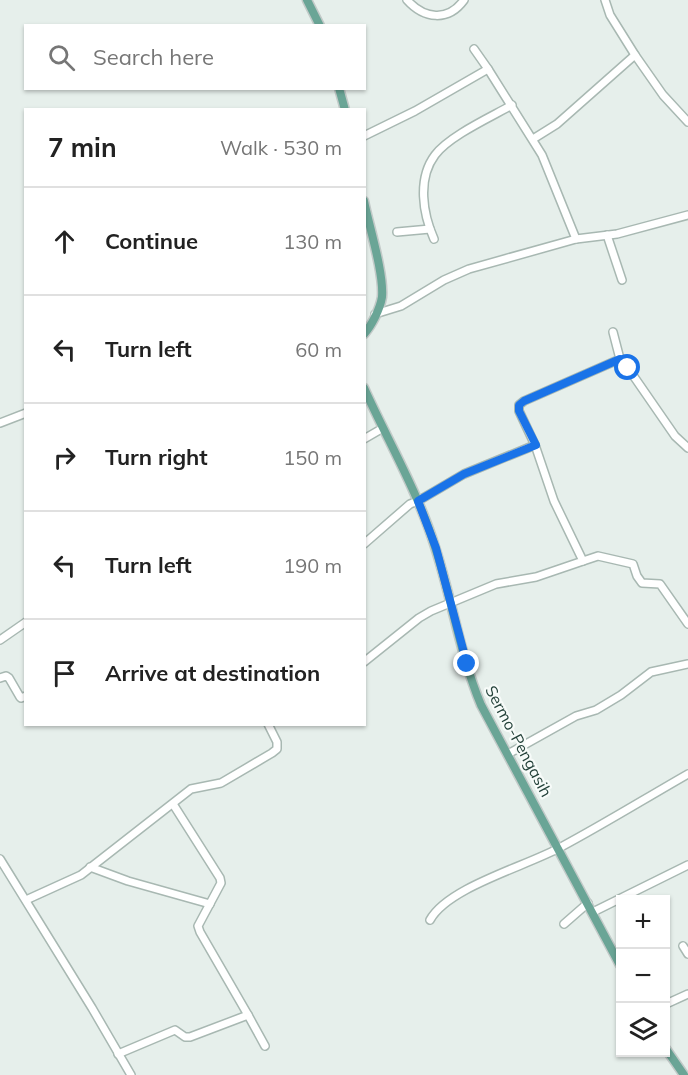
<!DOCTYPE html>
<meta charset="utf-8">
<style>
:root{--surface:#fff;--page:#f2f2f2;--text:#222;--muted:#767676;--line:#e0e0e0}
body{margin:0;font-family:Mulish,sans-serif;background:var(--page);color:var(--text)}
.controls{position:absolute;right:18px;bottom:18px;display:grid;overflow:hidden;border-radius:0px;box-shadow:0 2px 4px #0004}
.controls button{width:54px;height:54px;display:grid;place-items:center;padding:0;border:0;border-bottom:2px solid var(--line);background:var(--surface);color:var(--text);font:30px sans-serif}
.stop{position:absolute;width:18px;height:18px;margin:-14px;border:4px solid #1a73e8;border-radius:50%;background:#fff}
.stop.end{background:#1a73e8;border-color:#fff;box-shadow:0 2px 6px #0008}
.list{margin:0;padding:0;list-style:none}
h2{display:flex;justify-content:space-between;align-items:center;height:78px;margin:0;padding:0 24px;font-size:26px}
h2 small{font-size:20px;font-weight:400;color:var(--muted)}
.list li{display:grid;grid-template-columns:39px 1fr auto;gap:18px;align-items:center;box-sizing:border-box;height:108px;padding:0 24px;border-top:2px solid var(--line)}
.list b{display:block;font-size:22px;white-space:nowrap}
.list em{font-size:20px;font-style:normal;color:var(--muted)}
.icon{flex:none;width:33px;height:33px;fill:none;stroke:currentColor;stroke-width:2;stroke-linecap:round;stroke-linejoin:round}
.map{position:relative;flex:none;width:688px;height:1075px;overflow:hidden}
.search{position:absolute;background:var(--surface);box-shadow:0 2px 4px #0004;left:24px;top:24px;width:342px;height:66px;display:flex;align-items:center;gap:15px;box-sizing:border-box;padding:0 21px;border-radius:0px;color:var(--muted);font-size:22px}
.panel{position:absolute;background:var(--surface);box-shadow:0 2px 4px #0004;left:24px;top:108px;width:342px;height:618px;border-radius:0px}
.map>svg:first-child{display:block}
.lines{fill:none;stroke-linecap:round;stroke-linejoin:round}
.minor-casing{stroke:#a8b8b2;stroke-width:10}
.major-casing{stroke:#c2cac8;stroke-width:11}
.minor{stroke:#fff;stroke-width:7}
.major{stroke:#6aa596;stroke-width:8}
.route{stroke:#1a73e8;stroke-width:8}
.labels{text-anchor:middle;stroke-width:4.5;stroke-linejoin:round;paint-order:stroke}
.street-label{font-size:16px;fill:#24423a;stroke:#f7fbf9}
</style>
<div class="map">
<svg width="688" height="1075" viewBox="0 0 688 1075">
<rect width="100%" height="100%" fill="#e6efeb"/>
<g class="lines">
<g class="minor-casing">
<g id="minor">
<path d="M407,0C424,19 448,22 464,0"/>
<polyline points="605,0 610,15 635,55"/>
<polyline points="474,49 488,69"/>
<polyline points="364,136 415,111 488,69 542,155 576,239"/>
<polyline points="533,139 557,124 635,55 663,95 688,122"/>
<polyline points="397,232 430,229"/>
<polyline points="607,235 622,280"/>
<path d="M434,239C423,214 417,179 435,155C449,136 491,117 512,105"/>
<polyline points="375,314 401,306 444,280 469,269 576,239 617,234 688,215"/>
<polyline points="613,332 620,359"/>
<polyline points="0,423 26,413"/>
<polyline points="364,439 383,428"/>
<polyline points="364,544 410,504 418,501 464,474 535,445 519,411 519,405 524,401 620,359 628,368 675,436 688,448"/>
<polyline points="583,561 598,556 633,564 637,576 642,583 660,584 688,624"/>
<polyline points="0,640 26,622"/>
<polyline points="364,662 419,618 431,611 496,584 536,577 583,561 554,501 535,445"/>
<polyline points="0,678 6,676 9,678 20,697 21,698 26,696"/>
<polyline points="508,754 576,716 596,710 621,695 651,672 688,664"/>
<polyline points="0,859 92,1008 131,1075"/>
<polyline points="90,867 128,881 210,904"/>
<polyline points="26,900 81,875 191,789 221,783 272,753 277,749 277,742 268,724"/>
<polyline points="593,912 688,865"/>
<path d="M430,920C448,887 527,866 561,847C604,824 646,798 688,774"/>
<polyline points="564,924 588,903"/>
<polyline points="683,946 688,954"/>
<polyline points="666,1004 688,994"/>
<polyline points="248,1015 265,1046"/>
<polyline points="118,1054 175,1030 185,1037 190,1037 248,1015 200,932 198,926 221,883 220,878 173,804"/>
</g>
</g>
<g class="major-casing">
<g id="major">
<polyline points="307,0 320,26"/>
<polyline points="339,88 345,110"/>
<path d="M364,201C369,226 384,273 382,297C380,309 372,325 364,334"/>
<path d="M364,388C388,441 418,492 435,547C452,599 460,655 481,705L620,965"/>
<polyline points="666,1049 684,1075"/>
</g>
</g>
<use href="#minor" class="minor"/>
<use href="#major" class="major"/>
</g>
<g class="lines">
<polyline class="route" points="467,664 436,548 418,501 464,474 536,445 519,411 519,405 524,401 620,359 628,368"/>
</g>
<g class="labels">
<g class="street-label">
<text transform="translate(519 741) rotate(62)" y="6">Sermo-Pengasih</text>
</g>
</g>
</svg>
<div class="controls">
<button>+</button>
<button>−</button>
<button><svg class="icon" aria-label="layers" viewBox="0 0 24 24"><path d="M12 4l9 5-9 5-9-5zM3 14l9 5 9-5"/></svg></button>
</div>
<div class="stop" style="left:628px;top:368px"></div>
<div class="stop end" style="left:467px;top:664px"></div>
<div class="search"><svg class="icon" aria-label="search" viewBox="0 0 24 24"><circle cx="10" cy="10" r="6"/><path d="M15 15l6 6"/></svg>Search here</div>
<section class="panel">
<h2>7 min<small>Walk · 530 m</small></h2>
<ul class="list">
<li><svg class="icon" aria-label="ahead" viewBox="0 0 24 24"><path d="M12 20V5M6 11l6-6 6 6"/></svg><div><b>Continue</b></div><em>130 m</em></li>
<li><svg class="icon" aria-label="left" viewBox="0 0 24 24"><path d="M17 20v-9H6M10 6l-5 5 5 5"/></svg><div><b>Turn left</b></div><em>60 m</em></li>
<li><svg class="icon" aria-label="right" viewBox="0 0 24 24"><path d="M7 20v-9h11M14 6l5 5-5 5"/></svg><div><b>Turn right</b></div><em>150 m</em></li>
<li><svg class="icon" aria-label="left" viewBox="0 0 24 24"><path d="M17 20v-9H6M10 6l-5 5 5 5"/></svg><div><b>Turn left</b></div><em>190 m</em></li>
<li><svg class="icon" aria-label="arrive" viewBox="0 0 24 24"><path d="M6 21V4h12l-3 4 3 4H6"/></svg><div><b>Arrive at destination</b></div></li>
</ul>
</section>
</div>
